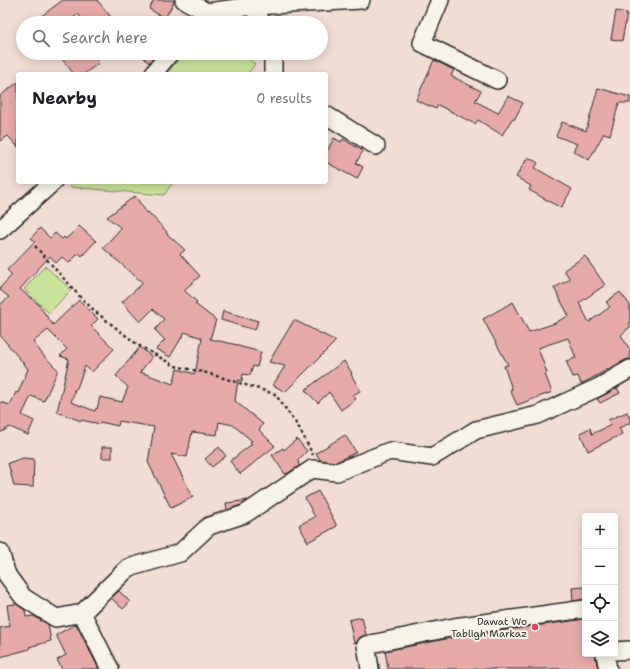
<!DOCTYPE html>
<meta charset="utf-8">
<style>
:root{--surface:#fff;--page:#f6f6f6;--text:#202124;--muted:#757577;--line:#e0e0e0}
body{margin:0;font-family:"Shantell Sans",sans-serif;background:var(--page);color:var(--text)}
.controls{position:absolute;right:12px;bottom:12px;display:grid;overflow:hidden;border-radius:4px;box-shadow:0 2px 10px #0003}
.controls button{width:36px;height:36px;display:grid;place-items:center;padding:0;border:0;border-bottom:1px solid var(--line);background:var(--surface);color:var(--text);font:20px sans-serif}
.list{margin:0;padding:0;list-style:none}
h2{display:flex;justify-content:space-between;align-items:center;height:52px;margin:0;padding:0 16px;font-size:17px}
h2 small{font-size:13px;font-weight:400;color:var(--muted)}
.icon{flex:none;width:22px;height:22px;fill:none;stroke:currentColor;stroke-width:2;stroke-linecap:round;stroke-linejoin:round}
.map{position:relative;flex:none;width:630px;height:669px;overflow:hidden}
.search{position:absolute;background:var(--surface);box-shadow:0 2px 10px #0003;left:16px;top:16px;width:312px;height:44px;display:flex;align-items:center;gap:10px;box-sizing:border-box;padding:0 14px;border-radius:22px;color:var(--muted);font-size:15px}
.panel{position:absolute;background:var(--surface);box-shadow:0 2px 10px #0003;left:16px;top:72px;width:312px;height:112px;border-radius:4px}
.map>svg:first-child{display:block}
.green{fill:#c9e39a;stroke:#7a8762}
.building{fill:#e6aba9;stroke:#2b2b2b}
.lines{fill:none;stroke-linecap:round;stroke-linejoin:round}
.minor-casing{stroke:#2b2b2b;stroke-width:20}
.path{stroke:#2b2b2b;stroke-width:2.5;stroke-dasharray:3 3;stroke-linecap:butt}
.minor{stroke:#f7f3e8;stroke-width:17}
.poi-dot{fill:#d1495b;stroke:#f7f3e8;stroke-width:1.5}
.labels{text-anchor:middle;stroke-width:4;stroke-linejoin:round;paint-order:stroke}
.poi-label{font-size:10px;fill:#2b2b2b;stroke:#f7f3e8;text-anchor:end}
</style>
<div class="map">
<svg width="630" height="669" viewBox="0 0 630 669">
<rect width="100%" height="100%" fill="#f2ddd5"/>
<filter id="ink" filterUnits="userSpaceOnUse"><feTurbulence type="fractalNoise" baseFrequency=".025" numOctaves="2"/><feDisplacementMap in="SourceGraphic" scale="8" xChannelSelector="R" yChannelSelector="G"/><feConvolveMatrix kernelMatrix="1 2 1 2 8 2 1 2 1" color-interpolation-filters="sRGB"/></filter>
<g filter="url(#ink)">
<g class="green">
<polygon points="184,53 242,53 255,64 248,74 166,74"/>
<polygon points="74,182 173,182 164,195 69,187"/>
<polygon points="45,266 71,290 49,313 24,289"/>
</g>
<g class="building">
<polygon points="63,0 97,0 116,23 85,23 78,14 67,23 32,23"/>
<polygon points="154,0 174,0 174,2 165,18 149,9"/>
<polygon points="616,11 627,13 622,41 611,39"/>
<polygon points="57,53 91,53 99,63 84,74 74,74"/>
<polygon points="139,53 157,53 149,63"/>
<polygon points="434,60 454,70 451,76 481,91 475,101 498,113 508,96 523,103 514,120 512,119 502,135 478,120 475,124 438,105 436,109 416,100"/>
<polygon points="18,82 18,147 8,136 0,141 0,96"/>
<polygon points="598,88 630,97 630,103 619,103 610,135 604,133 589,160 573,151 577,144 556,136 562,122 586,131"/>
<polygon points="334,138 341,142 343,139 363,151 356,163 363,167 357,179 326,162 326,153"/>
<polygon points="528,157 538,163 535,168 572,189 561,208 529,190 531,186 516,177"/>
<polygon points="135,196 147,213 148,212 167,232 166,233 185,250 180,254 200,276 184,290 197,302 195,304 216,320 210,339 238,345 238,346 261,352 257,367 253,366 250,375 243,374 242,381 238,380 235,401 263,424 259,430 275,446 240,474 230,461 252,444 250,442 252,441 233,425 219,422 217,435 192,432 187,457 171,454 193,497 171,508 148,462 154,427 119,421 118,426 100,422 100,424 81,420 81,421 57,412 69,359 60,356 67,349 48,330 33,342 43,355 58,370 44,401 31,396 22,415 34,421 28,435 10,427 0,433 0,402 10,405 16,392 18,393 28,369 0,335 0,305 9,297 0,290 0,288 12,275 7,270 35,241 31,238 40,228 50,238 55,233 62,239 64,237 66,239 79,226 96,241 82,256 79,253 69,263 62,257 56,263 50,256 20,289 38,304 53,325 79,300 98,319 91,326 114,349 92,372 85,366 77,388 73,391 75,391 71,402 95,411 96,408 97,409 100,397 122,402 128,387 116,376 140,347 152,357 140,372 173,384 177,369 195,374 202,338 185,332 170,357 156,349 165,340 155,330 164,319 153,309 140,322 122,302 143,283 103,248 121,228 107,217"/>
<polygon points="585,256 605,285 579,303 589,322 610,307 606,302 620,292 630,305 630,327 621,335 630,350 630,359 625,360 581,384 578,376 573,377 566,361 576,358 568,338 538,348 547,373 545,374 552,392 517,405 510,390 512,389 504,366 508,365 483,319 513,302 529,332 558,322 558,321 569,316 554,288 570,279 564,270"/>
<polygon points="223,311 258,321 255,330 221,320"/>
<polygon points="294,320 336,341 285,392 273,385 285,366 269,362"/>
<polygon points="344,361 352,373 351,374 360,391 353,395 356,399 341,410 329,392 318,403 305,390"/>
<polygon points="617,388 620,393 600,403 597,399"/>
<polygon points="627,412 630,418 630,423 619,428 622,434 588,451 580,433 590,428 592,434 611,425 608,420"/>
<polygon points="345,435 356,452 336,462 320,460 316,453"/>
<polygon points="297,439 307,451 298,460 299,466 288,473 285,474 272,455 283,448 284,450"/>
<rect x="102" y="447" width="10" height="11"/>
<polygon points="219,447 226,456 212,467 205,459"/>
<polygon points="23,458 34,459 33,487 14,486 8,463"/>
<polygon points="318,491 337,526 308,542 299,525 315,517 305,498"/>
<polygon points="248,500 241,505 227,510 226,503"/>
<polygon points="585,587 585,599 573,601 572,588"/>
<polygon points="119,591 130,602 123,609 111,598"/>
<polygon points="16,604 25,610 26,617 34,616 38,619 48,624 51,641 29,647 30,649 0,657 0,628 10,626 7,605"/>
<polygon points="362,617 366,635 360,637 357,642 354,643 349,620"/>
<polygon points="585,619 585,654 595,654 598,669 388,669 385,651 456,637"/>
<polygon points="76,624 99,669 62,669 57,660 66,655 56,635"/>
</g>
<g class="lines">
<g class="minor-casing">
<g id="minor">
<polyline points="184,0 207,12 253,6 361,0"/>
<polyline points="440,0 422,43 497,80"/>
<polyline points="253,6 262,23"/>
<polyline points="273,53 273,74"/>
<polyline points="153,74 170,53"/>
<polyline points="326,115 376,146"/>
<polyline points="0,230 53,182"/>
<polyline points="0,552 7,575 23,597 56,618 82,613"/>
<polyline points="615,651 630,650"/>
<polyline points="605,654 608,669"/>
<polyline points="110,669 82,613 128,568 180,553 209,526 245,514 312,469 337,472 390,451 432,457 476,430 538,415 599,387 630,369"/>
<polyline points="370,669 366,645 454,627 585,609"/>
</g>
</g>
<polyline class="path" points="35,246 81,298 97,313 138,345 175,366 207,373 275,394 298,426 313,455"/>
<use href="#minor" class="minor"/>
</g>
</g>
<circle class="poi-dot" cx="535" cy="627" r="4"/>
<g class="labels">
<g class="poi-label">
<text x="527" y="625">Dawat Wo<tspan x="527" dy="12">Tabligh Markaz</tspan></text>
</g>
</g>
</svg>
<div class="controls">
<button>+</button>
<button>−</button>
<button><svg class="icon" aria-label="locate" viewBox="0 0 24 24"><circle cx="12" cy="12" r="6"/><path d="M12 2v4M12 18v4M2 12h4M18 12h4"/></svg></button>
<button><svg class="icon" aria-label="layers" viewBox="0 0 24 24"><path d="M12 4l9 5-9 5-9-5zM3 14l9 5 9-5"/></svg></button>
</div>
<div class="search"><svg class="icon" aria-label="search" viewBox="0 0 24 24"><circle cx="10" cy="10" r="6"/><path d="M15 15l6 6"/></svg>Search here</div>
<section class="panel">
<h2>Nearby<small>0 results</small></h2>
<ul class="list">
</ul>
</section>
</div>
